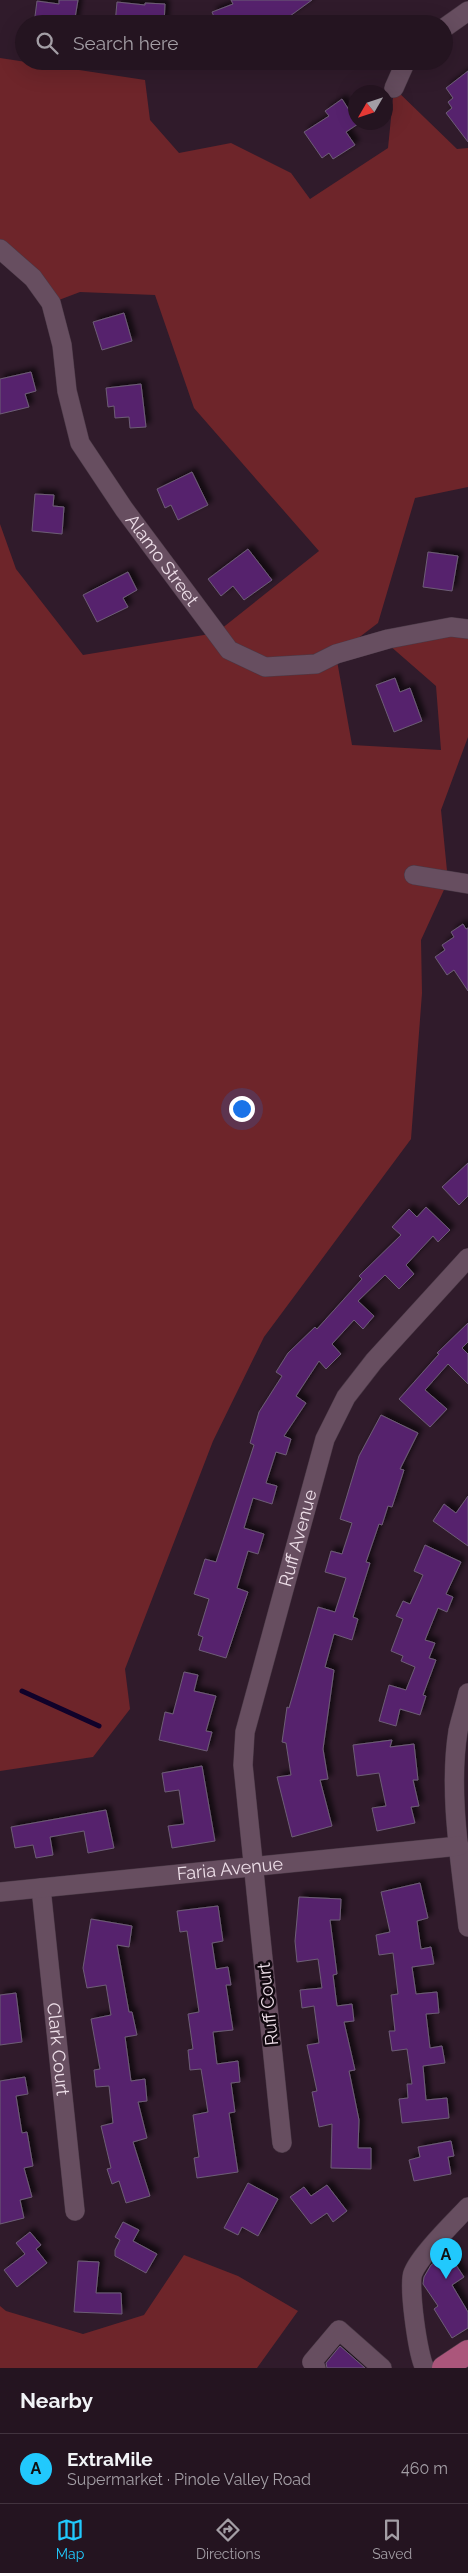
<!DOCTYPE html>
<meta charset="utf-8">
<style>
:root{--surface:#241420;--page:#30212d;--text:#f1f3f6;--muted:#a39ea5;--line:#41333e;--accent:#21c9fd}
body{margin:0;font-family:Raleway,sans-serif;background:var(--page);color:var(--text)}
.compass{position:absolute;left:348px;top:85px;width:45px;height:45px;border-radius:50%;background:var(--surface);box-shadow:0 5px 20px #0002;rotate:231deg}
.you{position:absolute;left:241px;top:1108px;width:18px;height:18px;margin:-12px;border:4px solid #fff;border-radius:50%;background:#1a73e8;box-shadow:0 0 0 8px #1a73e833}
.badge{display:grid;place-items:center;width:32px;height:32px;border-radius:50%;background:var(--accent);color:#111;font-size:16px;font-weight:700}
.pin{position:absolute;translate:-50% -41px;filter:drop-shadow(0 1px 2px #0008)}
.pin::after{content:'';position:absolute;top:26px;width:18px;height:15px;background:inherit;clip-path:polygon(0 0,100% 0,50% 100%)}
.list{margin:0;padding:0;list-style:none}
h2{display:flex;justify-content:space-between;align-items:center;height:65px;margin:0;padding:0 20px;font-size:21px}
h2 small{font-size:16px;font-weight:400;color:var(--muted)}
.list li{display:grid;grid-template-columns:32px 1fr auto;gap:15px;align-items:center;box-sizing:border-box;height:70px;padding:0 20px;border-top:1px solid var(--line)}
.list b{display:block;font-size:19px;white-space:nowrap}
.list p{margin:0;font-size:16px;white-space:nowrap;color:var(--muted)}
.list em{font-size:16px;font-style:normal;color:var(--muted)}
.icon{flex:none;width:28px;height:28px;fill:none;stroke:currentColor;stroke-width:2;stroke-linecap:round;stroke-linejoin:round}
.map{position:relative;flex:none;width:468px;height:2368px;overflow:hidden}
.search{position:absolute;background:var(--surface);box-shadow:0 5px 20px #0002;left:15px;right:15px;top:15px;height:55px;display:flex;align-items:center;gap:12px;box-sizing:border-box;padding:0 18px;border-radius:28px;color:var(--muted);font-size:19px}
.sheet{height:135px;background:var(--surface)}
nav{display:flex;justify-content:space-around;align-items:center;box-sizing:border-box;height:70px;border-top:1px solid var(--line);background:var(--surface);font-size:14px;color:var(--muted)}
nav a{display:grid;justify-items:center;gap:2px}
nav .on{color:var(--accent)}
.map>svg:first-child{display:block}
.green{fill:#6e252a}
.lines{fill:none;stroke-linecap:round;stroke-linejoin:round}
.stream{stroke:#10022a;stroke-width:5}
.building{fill:#57236d;stroke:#6d5d76;filter:url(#shadow)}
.minor-casing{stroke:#4a3946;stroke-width:20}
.major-casing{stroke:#4a3946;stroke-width:25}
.minor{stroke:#674e60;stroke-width:19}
.major{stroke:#ab567b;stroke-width:24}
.labels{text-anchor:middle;stroke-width:5;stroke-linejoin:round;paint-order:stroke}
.street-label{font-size:18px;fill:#eddee8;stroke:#120910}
</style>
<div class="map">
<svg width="468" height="2368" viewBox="0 0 468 2368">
<defs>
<filter id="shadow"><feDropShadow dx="4.5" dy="-4.5" stdDeviation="2.5" flood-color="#0009"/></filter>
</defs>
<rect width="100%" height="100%" fill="#301b2b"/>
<g class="green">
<polygon points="0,58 145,80 150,120 179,153 231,143 291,173 310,199 388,148 394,88 457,149 468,148 468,487 415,498 378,623 336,655 352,745 441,750 436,686 389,645 468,629 468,737 441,810 448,881 421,940 422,993 411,1139 264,1337 213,1441 125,1669 130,1709 93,1757 0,1771 0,524 16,569 83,655 216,633 319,551 194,408 155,295 80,292 51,303 0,249"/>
<polygon points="184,2255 238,2276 298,2311 257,2368 0,2368 0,2306 6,2311 83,2334 144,2315"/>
</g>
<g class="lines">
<polyline class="stream" points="22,1691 99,1726"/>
</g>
<g class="building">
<polygon points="59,0 78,0 74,24 34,24 37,1 59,4"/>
<polygon points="231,0 312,0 279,24 217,24 212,12 233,4"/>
<polygon points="117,2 145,5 145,3 165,4 164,24 115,24"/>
<polygon points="468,71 468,142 446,113 452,108 448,102 453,98 446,88"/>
<polygon points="342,99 358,124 346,132 355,145 333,159 329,153 322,158 304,132 329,116 325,111"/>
<polygon points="124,313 132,341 102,350 93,322"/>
<polygon points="31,372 36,391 25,394 29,407 0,414 0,379"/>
<polygon points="141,384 146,427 130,428 129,417 115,418 114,406 108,407 106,388"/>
<polygon points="192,472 208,505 178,520 171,505 165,508 157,489"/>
<polygon points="35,494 54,495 53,506 64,507 62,534 32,531"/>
<polygon points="248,549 272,580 244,600 233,586 221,596 208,579"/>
<polygon points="428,552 458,556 452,591 423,587"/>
<polygon points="128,572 137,590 123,598 128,607 97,622 83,595"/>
<polygon points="395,678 400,692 410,688 422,721 394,732 376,685"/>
<polygon points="463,924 466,929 468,928 468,991 454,970 447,975 435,957 445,950 442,945 454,937 451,932"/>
<polygon points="468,1163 468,1196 459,1205 442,1187"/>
<polygon points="426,1207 450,1230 438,1242 433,1236 406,1265 414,1274 399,1289 385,1275 358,1301 374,1316 363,1329 354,1320 332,1344 341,1354 326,1369 319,1361 296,1396 306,1403 284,1436 291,1439 286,1455 276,1452 266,1483 277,1486 272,1504 253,1498 244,1528 264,1534 258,1554 248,1551 237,1588 248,1592 226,1658 199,1650 203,1637 198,1635 209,1599 194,1594 205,1559 216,1562 254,1445 250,1443 259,1412 282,1376 276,1372 288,1353 315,1327 317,1329 362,1279 359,1276 401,1235 392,1227 409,1209 417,1217"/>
<polygon points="468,1323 468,1342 462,1348 468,1354 468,1384 448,1364 425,1390 447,1409 430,1427 399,1399 439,1354 437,1353"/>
<polygon points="381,1415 418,1433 400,1469 404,1470 392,1507 388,1506 382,1525 379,1524 366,1562 370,1563 353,1617 358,1619 352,1640 334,1634 325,1667 334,1670 323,1749 328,1779 320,1780 332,1826 292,1837 277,1777 291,1775 286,1743 282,1742 287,1707 289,1708 318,1607 335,1612 346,1578 325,1572 331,1551 342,1554 352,1523 340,1519 359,1456"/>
<polygon points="468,1496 468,1546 433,1521 444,1504 456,1513"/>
<polygon points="425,1545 461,1562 446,1594 453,1597 447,1612 438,1608 425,1640 435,1643 429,1658 436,1660 423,1695 426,1696 420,1715 400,1709 396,1726 379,1721 389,1685 406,1690 415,1667 401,1661 403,1656 391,1651 403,1619 396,1616 403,1601 410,1604 423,1575 414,1571"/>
<polygon points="184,1672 198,1675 194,1691 216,1696 206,1731 212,1732 207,1751 159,1740 165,1712 173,1714"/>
<polygon points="392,1740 390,1747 414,1744 418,1780 413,1780 419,1806 411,1807 415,1823 377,1831 372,1808 386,1806 379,1773 357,1776 353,1745"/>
<polygon points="202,1766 215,1841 172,1848 168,1826 184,1824 179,1790 165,1792 162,1773"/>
<polygon points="106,1810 114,1848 88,1853 84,1831 50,1837 53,1855 36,1858 33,1845 15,1848 11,1827"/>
<polygon points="420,1883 428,1918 417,1921 421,1949 431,1947 434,1964 412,1967 416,1994 437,1992 439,2013 426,2014 430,2048 442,2046 445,2063 423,2066 426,2100 447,2098 449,2118 402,2123 399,2099 408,2098 407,2084 412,2084 407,2049 392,2051 389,2031 395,2031 391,1995 398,1994 393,1953 379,1955 376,1935 390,1932 381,1892"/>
<polygon points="299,1897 341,1899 340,1920 330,1920 337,1974 333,1975 337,2006 352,2004 354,2021 344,2022 355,2070 349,2071 359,2120 358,2148 371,2148 371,2169 331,2168 332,2124 319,2127 312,2092 317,2091 307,2045 319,2043 314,2006 302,2008 300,1990 322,1988 318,1959 297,1962 295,1941"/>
<polygon points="218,1906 223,1941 212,1943 216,1969 228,1967 231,1985 226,1985 233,2030 213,2032 217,2064 238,2061 240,2082 231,2083 235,2112 229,2113 238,2172 197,2178 194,2158 199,2157 193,2115 208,2112 201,2069 190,2070 188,2050 193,2049 188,2014 199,2012 187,1931 180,1932 177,1911"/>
<polygon points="91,1919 132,1926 129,1947 117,1945 129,2012 132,2012 137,2035 125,2037 131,2081 145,2079 147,2101 138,2102 147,2138 133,2142 150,2196 126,2203 119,2181 112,2184 107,2169 111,2168 101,2126 113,2123 109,2086 96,2087 94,2070 100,2069 91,2019 111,2015 106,1985 87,1988 83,1968"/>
<polygon points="16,1993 22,2042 0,2045 0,1995"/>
<polygon points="25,2077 28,2094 16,2096 22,2133 27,2132 33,2166 24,2168 32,2197 20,2200 24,2218 0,2224 0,2081"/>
<polygon points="451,2141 454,2156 448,2157 451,2174 414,2181 409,2160 420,2157 418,2147"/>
<polygon points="248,2183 278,2199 258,2236 242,2227 238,2235 224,2228"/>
<polygon points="327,2185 347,2211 333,2222 327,2213 311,2224 290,2197 304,2187 311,2196"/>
<polygon points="123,2222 139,2230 133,2241 157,2254 146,2273 115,2256 115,2250 120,2240 115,2237"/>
<polygon points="30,2232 41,2245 36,2249 47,2263 17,2287 4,2270 25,2254 16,2243"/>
<polygon points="448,2253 464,2277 452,2285 468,2312 468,2328 452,2338 434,2309 438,2306 423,2284 424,2277 431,2265"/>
<polygon points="78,2261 99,2262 96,2293 121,2293 122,2314 74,2312"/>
<polygon points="340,2346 365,2368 327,2368 326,2363"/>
</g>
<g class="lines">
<g class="minor-casing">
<g id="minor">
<polyline points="444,28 468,11"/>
<polyline points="394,88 406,61"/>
<path id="s1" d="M0,249L33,278L51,303L62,345L67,391L80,443L124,509L229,650L265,667L316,664L336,654L388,639L451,627L468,629"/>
<polyline points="414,875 468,884"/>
<path d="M468,1693C465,1706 461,1718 458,1731C448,1793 461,1865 468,1927"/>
<path id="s2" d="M41,1888L75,2211"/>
<path id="s3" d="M0,1892L459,1846"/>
<path id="s4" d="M282,2143L243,1765L245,1732L325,1439L346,1397L374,1361L468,1258"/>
<polyline points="316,2368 312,2362 339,2330 382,2368"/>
<path d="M425,2368C418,2358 408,2284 413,2273C420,2255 454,2222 468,2207"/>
</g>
</g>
<g class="major-casing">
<polyline id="major" points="444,2368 468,2352"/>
</g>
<use href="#minor" class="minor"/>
<use href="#major" class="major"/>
</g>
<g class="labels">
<g class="street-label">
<text dy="6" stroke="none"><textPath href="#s1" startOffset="361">Alamo Street</textPath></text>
<text dy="6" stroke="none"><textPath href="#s4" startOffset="614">Ruff Avenue</textPath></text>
<text dy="6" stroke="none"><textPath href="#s3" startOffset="231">Faria Avenue</textPath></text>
<text transform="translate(268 2004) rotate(-96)" y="6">Ruff Court</text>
<text dy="6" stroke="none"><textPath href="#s2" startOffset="162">Clark Court</textPath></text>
</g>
</g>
</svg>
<svg class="compass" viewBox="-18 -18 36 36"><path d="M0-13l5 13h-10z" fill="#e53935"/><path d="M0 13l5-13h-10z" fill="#a39ea5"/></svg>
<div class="you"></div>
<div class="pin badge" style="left:446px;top:2279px">A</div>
<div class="search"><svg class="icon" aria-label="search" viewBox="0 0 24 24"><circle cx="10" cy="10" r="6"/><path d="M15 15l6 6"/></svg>Search here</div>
</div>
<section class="sheet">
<h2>Nearby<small></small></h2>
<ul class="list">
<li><span class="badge">A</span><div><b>ExtraMile</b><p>Supermarket · Pinole Valley Road</p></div><em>460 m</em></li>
</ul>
</section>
<nav>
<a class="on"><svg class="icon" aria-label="map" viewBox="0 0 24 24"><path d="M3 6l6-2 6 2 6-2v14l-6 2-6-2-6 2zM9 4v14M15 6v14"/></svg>Map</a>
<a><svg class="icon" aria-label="directions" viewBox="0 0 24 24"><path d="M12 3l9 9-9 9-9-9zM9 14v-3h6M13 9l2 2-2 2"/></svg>Directions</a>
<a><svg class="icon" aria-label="saved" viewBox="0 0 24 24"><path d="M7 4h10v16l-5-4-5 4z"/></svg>Saved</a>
</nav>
